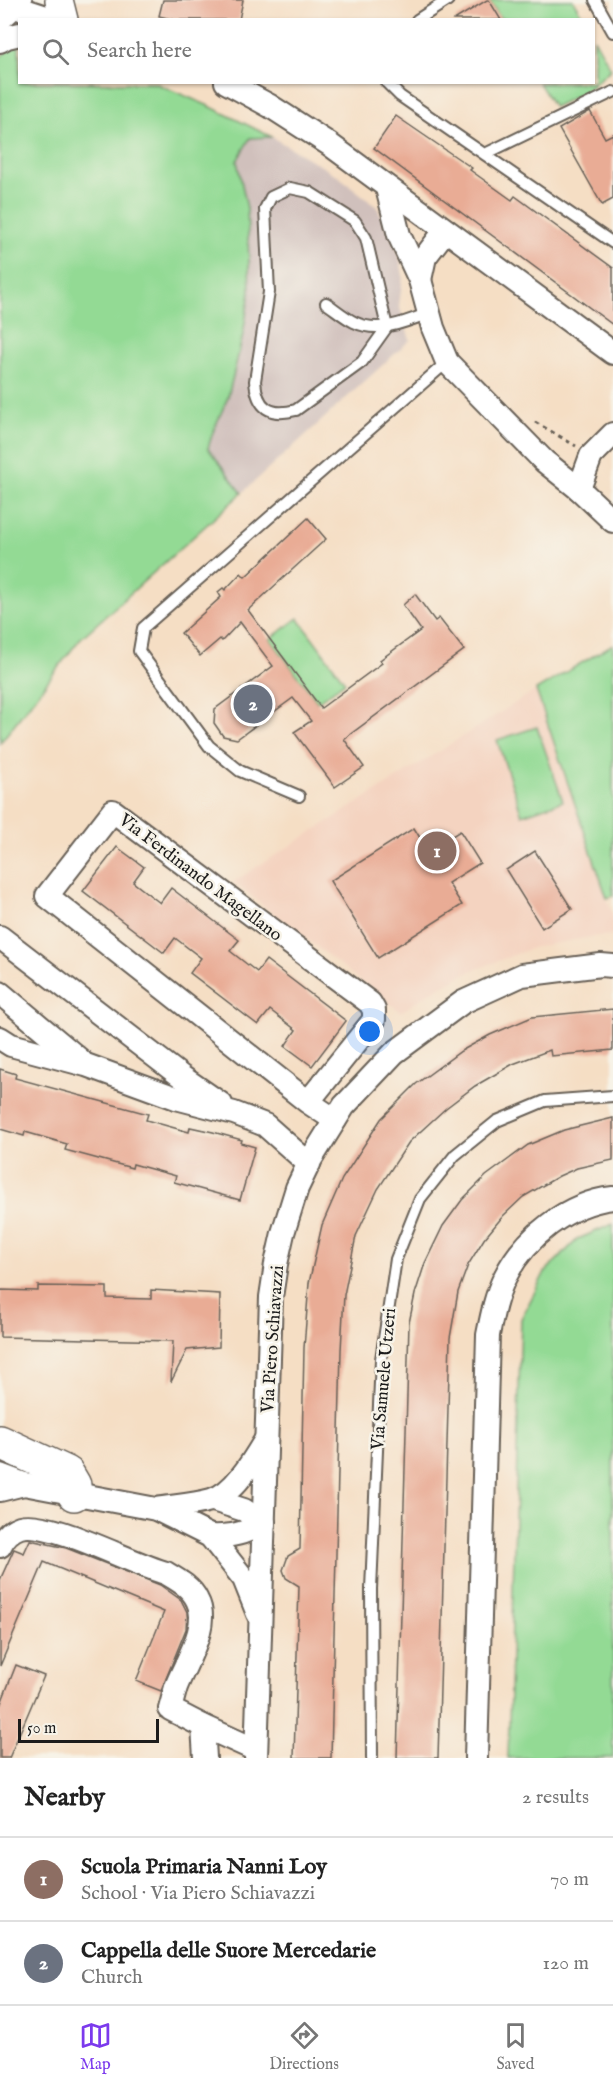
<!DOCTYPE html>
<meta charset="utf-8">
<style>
:root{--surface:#fff;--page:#f2f2f2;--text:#222;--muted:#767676;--line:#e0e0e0;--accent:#7c3aed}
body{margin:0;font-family:"IM FELL English",serif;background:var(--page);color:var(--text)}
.scale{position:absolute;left:18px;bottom:15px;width:141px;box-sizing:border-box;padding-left:6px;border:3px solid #1c1c1c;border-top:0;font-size:16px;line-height:21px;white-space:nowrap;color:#1c1c1c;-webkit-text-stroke:4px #f7f3e8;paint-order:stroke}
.you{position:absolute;left:370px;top:1032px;width:21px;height:21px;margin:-15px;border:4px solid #fff;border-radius:50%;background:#1a73e8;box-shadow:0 0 0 9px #1a73e833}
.badge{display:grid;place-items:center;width:39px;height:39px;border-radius:50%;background:var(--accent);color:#fff;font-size:20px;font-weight:700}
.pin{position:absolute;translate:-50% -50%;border:3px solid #fff;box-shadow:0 2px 6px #0006}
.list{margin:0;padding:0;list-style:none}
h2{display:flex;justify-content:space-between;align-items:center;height:78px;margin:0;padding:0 24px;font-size:26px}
h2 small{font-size:20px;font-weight:400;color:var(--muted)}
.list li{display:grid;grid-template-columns:39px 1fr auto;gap:18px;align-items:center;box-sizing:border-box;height:84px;padding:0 24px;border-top:2px solid var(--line)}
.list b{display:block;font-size:22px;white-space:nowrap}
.list p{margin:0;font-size:20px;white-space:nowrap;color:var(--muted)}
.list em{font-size:20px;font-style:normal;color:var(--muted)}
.icon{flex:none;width:33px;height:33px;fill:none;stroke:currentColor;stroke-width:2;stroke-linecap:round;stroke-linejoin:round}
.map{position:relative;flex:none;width:613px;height:1758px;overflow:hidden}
.search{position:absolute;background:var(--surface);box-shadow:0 2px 4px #0004;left:18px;right:18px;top:18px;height:66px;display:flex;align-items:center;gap:15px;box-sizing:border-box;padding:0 21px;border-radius:0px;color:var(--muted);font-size:22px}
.sheet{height:246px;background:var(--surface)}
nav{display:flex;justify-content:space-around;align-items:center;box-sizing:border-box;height:84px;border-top:2px solid var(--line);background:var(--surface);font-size:16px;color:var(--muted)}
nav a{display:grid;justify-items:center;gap:3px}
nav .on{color:var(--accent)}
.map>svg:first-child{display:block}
.built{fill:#f4d3c0}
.industrial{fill:#d0c0bc}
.green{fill:#93da94;stroke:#587b58;stroke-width:1.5}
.building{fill:#e9ac95}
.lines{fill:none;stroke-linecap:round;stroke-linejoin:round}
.service-casing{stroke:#686057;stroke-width:14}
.minor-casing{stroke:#686057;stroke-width:26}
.tertiary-casing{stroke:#686057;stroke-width:30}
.trunk-casing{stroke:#686057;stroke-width:36}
.path{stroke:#686057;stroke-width:3;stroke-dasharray:4.5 4.5;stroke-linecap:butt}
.service{stroke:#fff;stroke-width:10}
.minor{stroke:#fff;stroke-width:22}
.tertiary{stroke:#fff;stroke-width:27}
.trunk{stroke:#fff;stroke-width:33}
.labels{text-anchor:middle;stroke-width:5;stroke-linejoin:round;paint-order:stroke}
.street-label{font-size:18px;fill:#1c1c1c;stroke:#f7f3e8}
</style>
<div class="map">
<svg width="613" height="1758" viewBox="0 0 613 1758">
<rect width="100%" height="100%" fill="#f7f3e8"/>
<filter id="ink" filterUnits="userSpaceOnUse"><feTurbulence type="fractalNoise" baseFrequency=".0167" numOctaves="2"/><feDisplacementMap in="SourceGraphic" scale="12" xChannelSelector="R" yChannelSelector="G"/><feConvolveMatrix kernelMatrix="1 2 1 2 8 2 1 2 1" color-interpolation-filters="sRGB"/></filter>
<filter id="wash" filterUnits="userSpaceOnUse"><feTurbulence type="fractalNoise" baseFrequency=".008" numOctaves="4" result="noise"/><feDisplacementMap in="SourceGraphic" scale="24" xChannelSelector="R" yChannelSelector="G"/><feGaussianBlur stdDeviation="1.35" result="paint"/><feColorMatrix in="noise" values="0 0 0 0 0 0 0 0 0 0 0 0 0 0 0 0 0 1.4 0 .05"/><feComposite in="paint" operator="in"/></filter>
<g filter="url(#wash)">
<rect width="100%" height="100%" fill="#f5dec4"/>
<polygon class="built" points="536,690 613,916 613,935 597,936 535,947 469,972 432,991 401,1012 233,882"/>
<polygon class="industrial" points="272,137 338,176 377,207 399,254 403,276 399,305 410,340 242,493 208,448 212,433 228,397 243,335 247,208 237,161 250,138"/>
<g class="green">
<polygon points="489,0 573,0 584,19 501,19"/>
<polygon points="594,38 611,69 585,92 554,107 539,83 594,82"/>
<polygon points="16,44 19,44 20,82 155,83 209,106 272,137 250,138 237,161 247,208 250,292 243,335 228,397 213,432 208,448 242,493 80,639 0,743 0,57"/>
<polygon points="298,618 345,682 317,702 270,639"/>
<polygon points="613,644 613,896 607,898 536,690"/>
<polygon points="537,727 563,801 522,815 497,740"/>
<polygon points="613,1224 613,1758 508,1758 521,1319 545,1272 578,1239"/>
</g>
<g id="blocks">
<g class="building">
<polygon points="163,0 243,0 239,20 175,20 159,16"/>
<polygon points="487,0 489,0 501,20 454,20"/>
<polygon points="590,111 605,138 613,134 613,199 602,205 559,129"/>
<polygon points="396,116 472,168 470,170 512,200 515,196 613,268 613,325 374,148"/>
<polygon points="308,518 326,539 248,610 321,708 382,663 380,660 421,630 403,605 415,594 435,621 439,618 464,650 344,739 364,767 335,787 294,732 311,721 293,698 237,739 223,736 214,723 215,709 273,666 240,622 222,641 220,639 200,656 181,633 221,597 218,592 223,588 225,590 241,573 245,577"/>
<polygon points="414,828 428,851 460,831 480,863 448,883 462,905 378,958 330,881"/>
<polygon points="117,847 144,867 133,882 160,903 171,888 239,940 230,951 257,972 266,960 346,1021 312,1066 285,1046 296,1030 270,1010 258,1025 190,973 201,958 175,938 164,953 83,891"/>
<polygon points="535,851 572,909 542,928 506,870"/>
<polygon points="613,1009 613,1050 551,1056 550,1050 513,1064 475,1086 446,1108 409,1142 378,1189 356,1236 344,1295 341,1350 331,1758 294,1758 299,1586 286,1578 283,1570 288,1556 300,1549 304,1348 309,1283 322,1225 342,1179 381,1119 416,1084 461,1051 490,1035 532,1017"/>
<polygon points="0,1069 16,1074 15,1078 148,1114 146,1120 189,1132 190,1127 213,1132 242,1140 241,1143 255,1147 240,1200 174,1182 176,1176 133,1164 132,1168 65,1150 67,1144 25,1132 24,1136 0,1129"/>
<polygon points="613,1118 613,1160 577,1168 559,1176 523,1197 503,1216 484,1239 468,1265 458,1292 450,1338 438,1758 397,1758 409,1323 415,1294 425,1263 443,1226 462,1200 486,1176 528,1145 564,1130"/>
<polygon points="38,1286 107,1287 107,1298 151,1299 151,1290 220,1294 219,1347 187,1350 171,1382 173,1341 0,1337 0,1290 38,1291"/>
<polygon points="30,1540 66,1548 160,1585 181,1600 187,1612 186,1629 161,1691 136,1681 164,1612 44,1562 0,1666 0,1580 14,1549 24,1553"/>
<polygon points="16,1665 44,1676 9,1758 0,1758 0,1706"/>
</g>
</g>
</g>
<g filter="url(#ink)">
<use href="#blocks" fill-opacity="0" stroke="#686057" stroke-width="1.5"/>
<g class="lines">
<g class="service-casing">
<g id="service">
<polyline points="595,0 613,32"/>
<polyline points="417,20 448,0"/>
<polyline points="386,82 400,96 613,243"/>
<polyline points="485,154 613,92"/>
<path d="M290,188L309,192L355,221L366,238L387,327L362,362L296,410C270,417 257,408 255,381L269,292L265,209L271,197Z"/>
<path d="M326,303C335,309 344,317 354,322C378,334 406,322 429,313"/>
<polyline points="299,796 240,771 209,746 139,651 143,628 447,362"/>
<polyline points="372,1758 371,1589 381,1359 396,1259 420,1199 455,1155 497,1121 545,1101 613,1096"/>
</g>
</g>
<g class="minor-casing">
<g id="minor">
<polyline points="0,2 55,20"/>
<polyline points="0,41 7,37 20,34"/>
<polyline points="226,82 270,106 329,144 613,353"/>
<polyline points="387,188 399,235 420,280 433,328 447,362 544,461 579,489 613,521"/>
<polyline points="420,280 425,257 445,231"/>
<polyline points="579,489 591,456 613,434"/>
<polyline points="0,937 182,1077 221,1104"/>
<polyline points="0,993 80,1060"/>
<polyline points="0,1038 11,1045 86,1065 176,1098 234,1113 265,1125 309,1164"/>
<polyline points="308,1102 374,1020 374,1010 370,1003 113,811 47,896 308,1102 335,1120"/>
<polyline points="0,1475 24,1484 0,1490"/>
<polyline points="24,1484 156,1509 210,1536 244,1579 258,1614"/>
<polyline points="213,1500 244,1510 264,1523"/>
<path d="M156,1509C174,1506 193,1505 211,1500C234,1494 254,1459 266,1439"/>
<path d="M210,1536C233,1537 244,1533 264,1523"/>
<path d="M0,1546C4,1537 11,1530 20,1527C50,1519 132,1564 166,1573C178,1580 191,1587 197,1600C211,1625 185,1663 176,1687C174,1694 172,1702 170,1709L203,1726L256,1750"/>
<polyline points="203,1726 205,1758"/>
<polyline points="256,1758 271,1297 276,1264 283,1233 297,1188 311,1159 344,1106 394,1053 463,1002 522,975 601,965 613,966"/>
<path d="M476,1758L488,1335C492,1315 496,1295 505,1277C525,1237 568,1203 613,1198"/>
</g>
</g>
<g class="tertiary-casing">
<g id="tertiary">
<polyline points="59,0 64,20"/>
<polyline points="0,16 18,0"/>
</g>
</g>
<g class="trunk-casing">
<polyline id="trunk" points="0,1442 67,1473 74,1485 74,1494"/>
</g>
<polyline class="path" points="535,422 576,446"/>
<use href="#service" class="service"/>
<use href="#minor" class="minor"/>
<use href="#tertiary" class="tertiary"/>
<use href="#trunk" class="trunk"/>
</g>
</g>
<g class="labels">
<g class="street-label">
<text transform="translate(201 877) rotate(37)" y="6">Via Ferdinando Magellano</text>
<text transform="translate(272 1339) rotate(-86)" y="6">Via Piero Schiavazzi</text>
<text transform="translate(383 1379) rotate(-85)" y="6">Via Samuele Utzeri</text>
</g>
</g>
</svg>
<div class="scale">50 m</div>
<div class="you"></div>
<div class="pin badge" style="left:437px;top:851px;background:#8d6e63">1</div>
<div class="pin badge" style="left:253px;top:704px;background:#6b7280">2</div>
<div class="search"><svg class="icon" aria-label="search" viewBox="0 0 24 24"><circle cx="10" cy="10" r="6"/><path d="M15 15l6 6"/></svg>Search here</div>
</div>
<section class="sheet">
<h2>Nearby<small>2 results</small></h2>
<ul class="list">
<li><span class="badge" style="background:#8d6e63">1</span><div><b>Scuola Primaria Nanni Loy</b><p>School · Via Piero Schiavazzi</p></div><em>70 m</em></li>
<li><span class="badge" style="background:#6b7280">2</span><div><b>Cappella delle Suore Mercedarie</b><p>Church</p></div><em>120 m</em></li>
</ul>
</section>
<nav>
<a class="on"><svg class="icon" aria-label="map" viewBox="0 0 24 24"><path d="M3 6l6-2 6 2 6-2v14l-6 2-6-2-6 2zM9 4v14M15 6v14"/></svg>Map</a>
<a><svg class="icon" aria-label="directions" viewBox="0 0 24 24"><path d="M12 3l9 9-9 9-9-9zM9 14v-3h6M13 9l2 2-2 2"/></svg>Directions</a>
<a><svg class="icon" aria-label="saved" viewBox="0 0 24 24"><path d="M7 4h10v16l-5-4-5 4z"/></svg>Saved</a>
</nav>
